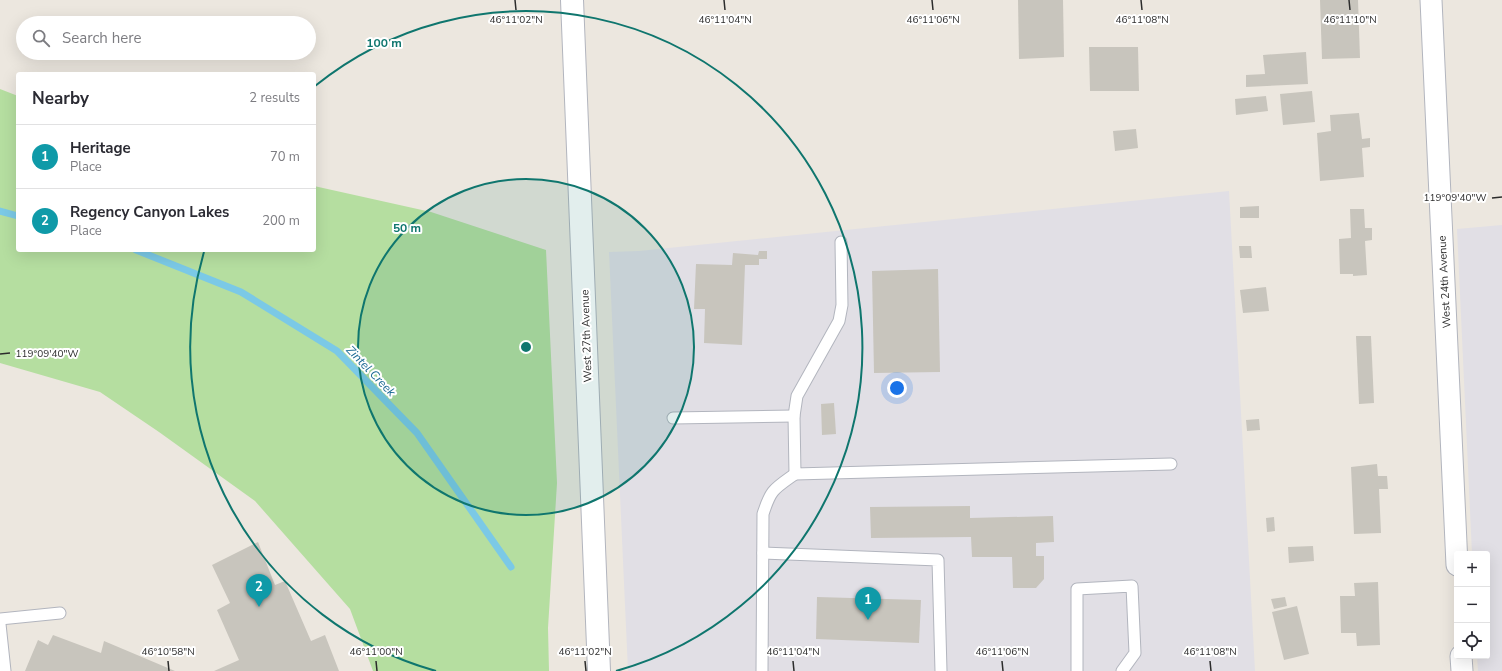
<!DOCTYPE html>
<meta charset="utf-8">
<style>
:root{--surface:#fff;--page:#f2f2f3;--text:#2b2b33;--muted:#7c7c81;--line:#e1e1e2;--accent:#7c3aed}
body{margin:0;font-family:"Nunito Sans",sans-serif;background:var(--page);color:var(--text)}
.controls{position:absolute;right:12px;bottom:12px;display:grid;overflow:hidden;border-radius:4px;box-shadow:0 4px 16px #0002}
.controls button{width:36px;height:36px;display:grid;place-items:center;padding:0;border:0;border-bottom:1px solid var(--line);background:var(--surface);color:var(--text);font:20px sans-serif}
.you{position:absolute;left:897px;top:388px;width:14px;height:14px;margin:-10px;border:3px solid #fff;border-radius:50%;background:#1a73e8;box-shadow:0 0 0 6px #1a73e833}
.badge{display:grid;place-items:center;width:26px;height:26px;border-radius:50%;background:var(--accent);color:#fff;font-size:13px;font-weight:700}
.pin{position:absolute;translate:-50% -33px;filter:drop-shadow(0 1px 2px #0008)}
.pin::after{content:'';position:absolute;top:21px;width:14px;height:12px;background:inherit;clip-path:polygon(0 0,100% 0,50% 100%)}
.list{margin:0;padding:0;list-style:none}
h2{display:flex;justify-content:space-between;align-items:center;height:52px;margin:0;padding:0 16px;font-size:17px}
h2 small{font-size:13px;font-weight:400;color:var(--muted)}
.list li{display:grid;grid-template-columns:26px 1fr auto;gap:12px;align-items:center;box-sizing:border-box;height:64px;padding:0 16px;border-top:1px solid var(--line)}
.list b{display:block;font-size:15px;white-space:nowrap}
.list p{margin:0;font-size:13px;white-space:nowrap;color:var(--muted)}
.list em{font-size:13px;font-style:normal;color:var(--muted)}
.icon{flex:none;width:22px;height:22px;fill:none;stroke:currentColor;stroke-width:2;stroke-linecap:round;stroke-linejoin:round}
.map{position:relative;flex:none;width:1502px;height:671px;overflow:hidden}
.search{position:absolute;background:var(--surface);box-shadow:0 4px 16px #0002;left:16px;top:16px;width:300px;height:44px;display:flex;align-items:center;gap:10px;box-sizing:border-box;padding:0 14px;border-radius:22px;color:var(--muted);font-size:15px}
.panel{position:absolute;background:var(--surface);box-shadow:0 4px 16px #0002;left:16px;top:72px;width:300px;height:180px;border-radius:4px}
.map>svg:first-child{display:block}
.industrial{fill:#e1dfe5}
.green{fill:#b5dea0}
.lines{fill:none;stroke-linecap:round;stroke-linejoin:round}
.stream{stroke:#7bc9e6;stroke-width:7}
.building{fill:#c8c5bd}
.lane-casing{stroke:#b2b5be;stroke-width:13}
.street-casing{stroke:#b2b5be;stroke-width:23}
.secondary-casing{stroke:#b2b5be;stroke-width:24}
.lane{stroke:#fff;stroke-width:11}
.street{stroke:#fff;stroke-width:21}
.secondary{stroke:#fff;stroke-width:22}
.ticks{fill:none;stroke:#2c2c2c;stroke-width:1.5}
.ring{fill:none;stroke:#0f766e;stroke-width:2}
.labels{text-anchor:middle;stroke-width:4;stroke-linejoin:round;paint-order:stroke}
.street-label{font-size:11px;fill:#2c2c2c;stroke:#fff}
.water-label{font-size:12px;font-style:italic;fill:#186893;stroke:#fff}
.ticks-label{font-size:10px;text-anchor:middle;fill:#2c2c2c;stroke:#fff;stroke-width:4;stroke-linejoin:round;paint-order:stroke}
.centre{fill:#0f766e;stroke:#fff;stroke-width:2}
.ring-label{font-size:12px;text-anchor:middle;font-weight:bold;fill:#0f766e;stroke:#fff;stroke-width:4;stroke-linejoin:round;paint-order:stroke}
</style>
<div class="map">
<svg width="1502" height="671" viewBox="0 0 1502 671">
<rect width="100%" height="100%" fill="#ece7df"/>
<g class="industrial">
<polygon points="1229,191 1255,671 628,671 609,252 639,251"/>
<polygon points="1502,225 1502,671 1478,671 1477,656 1487,656 1487,554 1472,554 1457,229"/>
</g>
<polygon class="green" points="0,89 18,96 18,250 314,250 314,186 431,212 546,250 557,483 548,628 549,671 373,671 350,609 255,501 159,432 100,392 0,363"/>
<g class="lines">
<g class="stream">
<polyline points="0,211 18,216"/>
<polyline points="136,250 241,292 337,351 417,433 511,567"/>
</g>
</g>
<g class="building">
<polygon points="1018,0 1063,0 1064,57 1019,59"/>
<polygon points="1320,0 1358,0 1360,58 1322,59"/>
<polygon points="1089,47 1138,47 1139,91 1090,91"/>
<polygon points="1306,52 1308,84 1246,87 1246,75 1265,74 1263,55"/>
<polygon points="1312,91 1315,122 1283,125 1280,94"/>
<polygon points="1266,96 1268,111 1236,115 1235,99"/>
<polygon points="1359,113 1362,139 1370,138 1370,147 1362,148 1364,177 1320,181 1317,133 1331,131 1330,115"/>
<polygon points="1136,129 1138,148 1115,151 1113,131"/>
<polygon points="1259,206 1259,218 1240,218 1240,207"/>
<polygon points="1350,209 1364,209 1365,228 1372,228 1372,240 1365,241 1367,275 1353,276 1353,274 1340,274 1339,239 1351,238"/>
<polygon points="1239,246 1251,246 1252,258 1240,258"/>
<polygon points="759,251 767,251 767,259 759,259 759,265 745,265 742,345 704,343 705,309 694,309 696,264 732,265 733,253 758,255"/>
<polygon points="938,269 940,372 874,373 872,271"/>
<polygon points="1266,287 1269,311 1243,313 1240,290"/>
<polygon points="1356,336 1371,336 1374,403 1359,404"/>
<polygon points="834,403 836,434 822,435 821,404"/>
<polygon points="1259,419 1260,430 1247,431 1246,420"/>
<polygon points="1377,464 1378,476 1387,476 1388,489 1379,489 1381,533 1354,534 1351,467"/>
<polygon points="970,506 970,518 1053,516 1054,542 1036,543 1036,556 1044,556 1044,579 1036,588 1013,588 1012,557 972,557 971,537 871,538 870,507"/>
<polygon points="1274,517 1275,531 1267,532 1266,518"/>
<polygon points="258,542 275,585 285,581 311,641 325,635 339,671 214,671 239,660 217,610 230,603 212,565"/>
<polygon points="1313,546 1314,561 1289,563 1288,547"/>
<polygon points="1378,582 1380,645 1357,646 1356,633 1341,633 1340,596 1355,596 1354,583"/>
<polygon points="817,597 921,600 919,643 816,639"/>
<polygon points="1285,597 1287,606 1274,609 1271,599"/>
<polygon points="1297,606 1309,654 1284,660 1272,612"/>
<polygon points="53,635 101,653 104,641 175,671 25,671 38,640 48,645"/>
</g>
<g class="lines">
<g class="lane-casing">
<g id="lane">
<polyline points="841,242 842,305 839,321 797,396 794,416 795,474 1171,464"/>
<polyline points="673,418 794,416"/>
<polyline points="763,553 938,560 941,671"/>
<polyline points="0,619 60,613"/>
<polyline points="0,624 5,671"/>
<path d="M762,671L763,514C771,489 774,489 795,474"/>
<polyline points="1077,671 1077,589 1132,586 1135,653 1122,671"/>
</g>
</g>
<g class="street-casing">
<g id="street">
<polyline points="1431,0 1457,565"/>
<polyline points="1461,656 1462,671"/>
</g>
</g>
<g class="secondary-casing">
<polyline id="secondary" points="572,0 599,671"/>
</g>
<use href="#lane" class="lane"/>
<use href="#street" class="street"/>
<use href="#secondary" class="secondary"/>
</g>
<path class="ticks" d="M515,0L516,10M724,0L725,10M932,0L933,10M1141,0L1142,10M1349,0L1350,10M1492,198L1502,197M0,354L10,353M168,661L169,671M376,661L377,671M585,661L586,671M793,661L794,671M1002,661L1003,671M1210,661L1211,671"/>
<circle cx="526" cy="347" r="168" fill="#0f766e" fill-opacity=".12"/>
<g class="ring">
<circle cx="526" cy="347" r="168"/>
<path d="M436 671A336 336 0 0 1 204 252M315 86A336 336 0 1 1 616 671"/>
</g>
<g class="labels">
<g class="street-label">
<text transform="translate(1444 282) rotate(-93)" y="4">West 24th Avenue</text>
<text transform="translate(586 336) rotate(-92)" y="4">West 27th Avenue</text>
</g>
<g class="water-label">
<text transform="translate(371 371) rotate(46)" y="4">Zintel Creek</text>
</g>
</g>
<g class="ticks-label">
<text x="516" y="23">46°11'02"N</text>
<text x="725" y="23">46°11'04"N</text>
<text x="933" y="23">46°11'06"N</text>
<text x="1142" y="23">46°11'08"N</text>
<text x="1350" y="23">46°11'10"N</text>
<text x="1455" y="201">119°09'40"W</text>
<text x="47" y="357">119°09'40"W</text>
<text x="168" y="655">46°10'58"N</text>
<text x="376" y="655">46°11'00"N</text>
<text x="585" y="655">46°11'02"N</text>
<text x="793" y="655">46°11'04"N</text>
<text x="1002" y="655">46°11'06"N</text>
<text x="1210" y="655">46°11'08"N</text>
</g>
<circle cx="526" cy="347" r="6" class="centre"/>
<g class="ring-label">
<text x="384" y="47">100 m</text>
<text x="407" y="232">50 m</text>
</g>
</svg>
<div class="controls">
<button>+</button>
<button>−</button>
<button><svg class="icon" aria-label="locate" viewBox="0 0 24 24"><circle cx="12" cy="12" r="6"/><path d="M12 2v4M12 18v4M2 12h4M18 12h4"/></svg></button>
</div>
<div class="you"></div>
<div class="pin badge" style="left:868px;top:620px;background:#0f9aa8">1</div>
<div class="pin badge" style="left:259px;top:607px;background:#0f9aa8">2</div>
<div class="search"><svg class="icon" aria-label="search" viewBox="0 0 24 24"><circle cx="10" cy="10" r="6"/><path d="M15 15l6 6"/></svg>Search here</div>
<section class="panel">
<h2>Nearby<small>2 results</small></h2>
<ul class="list">
<li><span class="badge" style="background:#0f9aa8">1</span><div><b>Heritage</b><p>Place</p></div><em>70 m</em></li>
<li><span class="badge" style="background:#0f9aa8">2</span><div><b>Regency Canyon Lakes</b><p>Place</p></div><em>200 m</em></li>
</ul>
</section>
</div>
